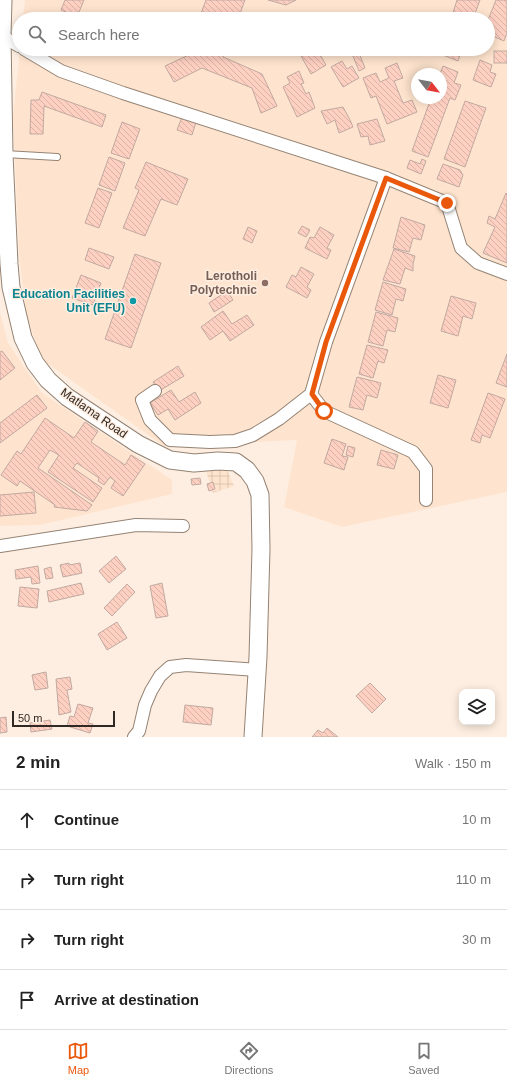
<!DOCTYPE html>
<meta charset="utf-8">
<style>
:root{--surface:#fff;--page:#f6f6f6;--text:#222;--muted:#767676;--line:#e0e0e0;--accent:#ea580c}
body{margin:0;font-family:Arial,sans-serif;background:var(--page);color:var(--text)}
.controls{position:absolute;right:12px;bottom:12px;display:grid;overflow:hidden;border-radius:8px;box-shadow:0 2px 10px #0003}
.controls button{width:36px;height:36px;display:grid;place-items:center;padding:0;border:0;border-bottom:1px solid var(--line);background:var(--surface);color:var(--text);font:20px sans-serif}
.compass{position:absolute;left:411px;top:68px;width:36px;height:36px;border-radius:50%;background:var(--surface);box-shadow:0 2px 10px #0003;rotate:121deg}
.scale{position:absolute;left:12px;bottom:10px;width:103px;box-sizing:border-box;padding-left:4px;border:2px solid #302923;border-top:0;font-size:11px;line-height:14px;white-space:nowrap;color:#302923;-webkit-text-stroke:3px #feeee1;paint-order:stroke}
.stop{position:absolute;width:12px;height:12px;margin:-9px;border:3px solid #ea580c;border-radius:50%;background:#fff}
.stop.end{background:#ea580c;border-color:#fff;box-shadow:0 1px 4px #0008}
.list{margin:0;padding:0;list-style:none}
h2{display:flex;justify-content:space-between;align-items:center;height:52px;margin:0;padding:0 16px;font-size:17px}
h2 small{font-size:13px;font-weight:400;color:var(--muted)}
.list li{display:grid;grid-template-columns:26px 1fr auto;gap:12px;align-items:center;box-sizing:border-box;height:60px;padding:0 16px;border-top:1px solid var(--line)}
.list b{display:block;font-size:15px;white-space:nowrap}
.list em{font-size:13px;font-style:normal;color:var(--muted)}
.icon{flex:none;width:22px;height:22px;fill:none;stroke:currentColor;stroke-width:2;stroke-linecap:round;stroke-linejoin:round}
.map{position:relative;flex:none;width:507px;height:737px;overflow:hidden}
.search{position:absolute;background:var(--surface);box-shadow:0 2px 10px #0003;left:12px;right:12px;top:12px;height:44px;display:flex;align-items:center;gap:10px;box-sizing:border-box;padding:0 14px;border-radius:22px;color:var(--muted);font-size:15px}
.sheet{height:292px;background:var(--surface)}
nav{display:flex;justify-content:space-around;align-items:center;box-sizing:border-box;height:56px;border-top:1px solid var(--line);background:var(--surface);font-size:11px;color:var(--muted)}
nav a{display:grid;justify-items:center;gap:2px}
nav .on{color:var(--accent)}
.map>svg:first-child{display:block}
.built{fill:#fee4ce;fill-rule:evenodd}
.industrial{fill:url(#industrial-grid)}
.building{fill:url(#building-back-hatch);stroke:#c1a9a1}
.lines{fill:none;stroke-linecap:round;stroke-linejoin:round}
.lane-casing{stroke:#948374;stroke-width:8}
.street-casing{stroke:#948374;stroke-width:14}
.secondary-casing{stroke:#948374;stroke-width:19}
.lane{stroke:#fff;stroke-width:6}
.street{stroke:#fff;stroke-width:12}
.secondary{stroke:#fff;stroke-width:17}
.route{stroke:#ea580c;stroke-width:5}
.education-dot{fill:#8d6e63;stroke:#feeee1;stroke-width:1.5}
.culture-dot{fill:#0f9aa8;stroke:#feeee1;stroke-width:1.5}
.labels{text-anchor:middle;stroke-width:3;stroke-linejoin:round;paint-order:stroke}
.education-label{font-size:12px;font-weight:bold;fill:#785e54;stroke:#feeee1;text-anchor:end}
.culture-label{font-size:12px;font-weight:bold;fill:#0d838f;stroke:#feeee1;text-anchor:end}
.street-label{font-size:12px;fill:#302923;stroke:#feeee1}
</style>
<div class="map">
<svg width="507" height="737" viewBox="0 0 507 737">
<defs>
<pattern id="industrial-grid" width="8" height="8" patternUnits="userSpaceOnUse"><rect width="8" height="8" fill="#fee4ce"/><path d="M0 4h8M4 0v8" fill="none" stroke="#dac4b1"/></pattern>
<pattern id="building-back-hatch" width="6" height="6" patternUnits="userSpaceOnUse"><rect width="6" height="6" fill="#fed0c2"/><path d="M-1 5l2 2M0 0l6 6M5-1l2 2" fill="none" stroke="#dab3a6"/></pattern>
</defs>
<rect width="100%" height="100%" fill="#feeee1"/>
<g class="built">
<path d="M25,0H507V492L342,527L284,507L297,440L164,446L41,359L26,313L19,253L13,116L20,49H488V19H23ZM417,74H441V98H417Z"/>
<polygon points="0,312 8,343 42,393 172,480 172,494 40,525 0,526"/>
</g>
<polygon class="industrial" points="225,465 234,486 213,493 205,468"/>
<g class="building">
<polygon points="65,0 84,0 77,17 61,10"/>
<polygon points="206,0 245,0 238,19 199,19"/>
<polygon points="268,0 296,0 286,5"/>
<polygon points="457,0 480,0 473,19 451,19"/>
<polygon points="496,0 507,0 507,33 504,41 488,34 488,20"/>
<polygon points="189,49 226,49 223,57 262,74 277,106 261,113 252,88 202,68 174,82 165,66 193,53"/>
<polygon points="309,49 313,56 319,53 326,65 311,74 300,54"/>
<polygon points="440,49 462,49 458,61 438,53"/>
<rect x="494" y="51" width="13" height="12"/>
<polygon points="359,53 365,68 359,71 353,56"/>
<polygon points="480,60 492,65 490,72 496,74 491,87 473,80"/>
<polygon points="342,61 347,69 352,66 359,78 343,87 331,67"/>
<polygon points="397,63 403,78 394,81 403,103 412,100 417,112 387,124 376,96 371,98 363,78 376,73 380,82 389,78 385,68"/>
<polygon points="443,66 458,72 454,83 461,85 455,100 450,98 428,157 412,151 431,98 441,98 441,74 440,74"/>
<polygon points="299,71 304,83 301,84 306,94 309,92 315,108 297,117 283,87 290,83 287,77"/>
<polygon points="42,92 106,115 102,127 44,106 43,134 30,134 31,100 39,100"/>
<polygon points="465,101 486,108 465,167 444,159"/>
<polygon points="343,107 350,120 353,127 339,133 335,120 327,124 321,111"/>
<polygon points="182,117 196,122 192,135 177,130"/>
<polygon points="377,119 385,141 370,145 368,136 361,137 357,124"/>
<polygon points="122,122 140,129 129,159 111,153"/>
<polygon points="109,157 125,163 115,191 99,185"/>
<polygon points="422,159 426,161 421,174 407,168 410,160 420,164"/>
<polygon points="146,162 188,179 177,205 161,199 145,236 123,228 139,190 135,188"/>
<polygon points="443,164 460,170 463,175 459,187 437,179"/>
<polygon points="98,188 112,193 99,228 85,223"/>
<polygon points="506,193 507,194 507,263 483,253 495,227 487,223 489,216 495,219"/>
<polygon points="401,217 425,225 421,240 413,238 409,252 393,248"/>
<polygon points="302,226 310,230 306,237 298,233"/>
<polygon points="248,227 257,231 252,243 243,239"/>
<polygon points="320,227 334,235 327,248 331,250 327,259 305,248 310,237 314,238"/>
<polygon points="89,248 114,257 109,269 85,260"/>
<polygon points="394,249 415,256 413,264 413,271 405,268 400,284 383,280"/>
<polygon points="135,254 161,263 131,348 105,339"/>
<polygon points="301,267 314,274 307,287 311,290 307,298 286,287 292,275 296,277"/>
<polygon points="81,275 101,283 93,305 72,298"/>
<polygon points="383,282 406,289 403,301 396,299 392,315 375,310"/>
<polygon points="227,291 233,300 214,312 209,303"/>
<polygon points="451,296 476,303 472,319 463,316 458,336 441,331"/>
<polygon points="223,311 232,324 247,315 254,325 230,341 223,331 210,340 201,327"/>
<polygon points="376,312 398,318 395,332 387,330 383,346 368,342"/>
<polygon points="367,345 388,350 384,363 378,361 373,378 359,374"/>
<polygon points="2,351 15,368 0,380 0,352"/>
<polygon points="507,354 507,387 496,383"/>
<polygon points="178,366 184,376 159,391 153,382"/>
<polygon points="438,375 456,380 448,408 430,403"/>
<polygon points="357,377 381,383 377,398 367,395 363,410 349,407"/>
<polygon points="171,390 179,402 195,392 201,403 175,420 168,409 158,415 150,403"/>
<polygon points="488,393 505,399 490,438 482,435 480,443 471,440"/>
<polygon points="37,395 47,408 0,443 0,423"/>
<polygon points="45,418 74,438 85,422 98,431 91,442 125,465 131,455 145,464 123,496 111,488 115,481 110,477 104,485 98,481 99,478 77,463 73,468 102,488 93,502 48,472 59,455 50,450 38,468 92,505 87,511 54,507 55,505 20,481 17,486 1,475 17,451 21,454"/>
<polygon points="332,439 346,444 342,456 348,457 344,470 324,463"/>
<polygon points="348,446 355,448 353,457 346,455"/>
<polygon points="381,450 398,455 394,469 377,465"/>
<polygon points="200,478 201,484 192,485 191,479"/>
<polygon points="213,482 215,489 209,491 207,484"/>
<polygon points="34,492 36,513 0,516 0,495"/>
<polygon points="116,556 126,569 109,583 99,571"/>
<polygon points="69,563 69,565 80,563 82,573 63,577 60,565"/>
<polygon points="38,566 40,583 32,584 31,577 16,579 15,570"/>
<polygon points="51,567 53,578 46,579 44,569"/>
<polygon points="81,583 84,594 49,602 47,591"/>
<polygon points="162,583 168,616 156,618 150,586"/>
<polygon points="127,584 135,592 112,616 104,608"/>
<polygon points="20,587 39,589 37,608 18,606"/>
<polygon points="117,622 127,638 107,650 98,634"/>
<polygon points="46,672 48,688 35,690 32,675"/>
<polygon points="70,677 72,689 67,690 71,712 59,715 56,679"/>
<polygon points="370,683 386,699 372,713 356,696"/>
<polygon points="78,704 93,708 88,723 93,724 90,733 67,726 70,716 74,717"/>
<polygon points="185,705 213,708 211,725 183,722"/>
<polygon points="6,717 7,732 0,733 0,718"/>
<polygon points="50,720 52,729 31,732 30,723"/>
<polygon points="327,728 338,737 312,737 318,730 323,733"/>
</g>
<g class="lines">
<g class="lane-casing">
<polyline id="lane" points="5,154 57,157"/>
</g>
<g class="street-casing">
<g id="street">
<polyline points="2,36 19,46"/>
<polyline points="24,49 61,71 123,93 386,178 447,203 461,248 478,263 507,274"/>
<polyline points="155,391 142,400 150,420 170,440 210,442 235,441 253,435 279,419 311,394 326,342 386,178"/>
<polyline points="311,394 324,411 413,452 426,469 426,500"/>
<polyline points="0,546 136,525 183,526"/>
<polyline points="134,737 139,731 145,705 151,691 160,676 170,667 186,665 258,670"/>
</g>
</g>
<g class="secondary-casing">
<polyline id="secondary" points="3,0 2,36 4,154 9,264 11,287 23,338 35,363 48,380 67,397 138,444 170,460 194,463 218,461 236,462 247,470 255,481 260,495 261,549 258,657 253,737"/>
</g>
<use href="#lane" class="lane"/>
<use href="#street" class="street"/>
<use href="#secondary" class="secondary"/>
</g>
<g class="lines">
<polyline class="route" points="324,411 312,394 326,342 386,178 447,203"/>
</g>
<circle class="education-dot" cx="265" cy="283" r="4"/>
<circle class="culture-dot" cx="133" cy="301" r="4"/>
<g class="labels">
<g class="education-label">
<text x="257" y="280">Lerotholi<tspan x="257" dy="14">Polytechnic</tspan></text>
</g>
<g class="culture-label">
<text x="125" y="298">Education Facilities<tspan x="125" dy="14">Unit (EFU)</tspan></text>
</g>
<g class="street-label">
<text transform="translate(94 413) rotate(35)" y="4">Matlama Road</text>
</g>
</g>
</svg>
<div class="controls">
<button><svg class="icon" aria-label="layers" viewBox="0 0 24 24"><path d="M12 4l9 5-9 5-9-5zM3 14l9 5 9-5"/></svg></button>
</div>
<svg class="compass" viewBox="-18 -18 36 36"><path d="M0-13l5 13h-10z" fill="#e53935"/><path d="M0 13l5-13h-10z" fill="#767676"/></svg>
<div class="scale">50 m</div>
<div class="stop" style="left:324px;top:411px"></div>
<div class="stop end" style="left:447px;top:203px"></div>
<div class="search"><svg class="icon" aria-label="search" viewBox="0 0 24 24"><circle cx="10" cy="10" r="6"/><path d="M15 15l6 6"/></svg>Search here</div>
</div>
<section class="sheet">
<h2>2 min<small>Walk · 150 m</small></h2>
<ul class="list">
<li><svg class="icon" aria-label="ahead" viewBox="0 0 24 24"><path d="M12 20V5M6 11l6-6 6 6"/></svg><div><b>Continue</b></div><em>10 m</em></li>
<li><svg class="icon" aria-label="right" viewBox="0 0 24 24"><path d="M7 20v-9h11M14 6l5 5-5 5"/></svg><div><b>Turn right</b></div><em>110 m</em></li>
<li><svg class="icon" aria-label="right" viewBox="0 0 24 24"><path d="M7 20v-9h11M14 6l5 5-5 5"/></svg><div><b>Turn right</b></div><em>30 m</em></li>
<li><svg class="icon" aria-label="arrive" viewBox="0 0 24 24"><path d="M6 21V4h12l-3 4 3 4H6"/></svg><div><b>Arrive at destination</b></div></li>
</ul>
</section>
<nav>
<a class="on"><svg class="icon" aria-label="map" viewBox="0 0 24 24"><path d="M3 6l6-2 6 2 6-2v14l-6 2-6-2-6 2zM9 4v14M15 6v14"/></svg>Map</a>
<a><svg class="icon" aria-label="directions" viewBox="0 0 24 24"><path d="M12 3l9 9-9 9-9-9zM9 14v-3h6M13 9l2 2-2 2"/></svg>Directions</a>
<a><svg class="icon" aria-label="saved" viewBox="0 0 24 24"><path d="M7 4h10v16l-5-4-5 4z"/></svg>Saved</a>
</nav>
